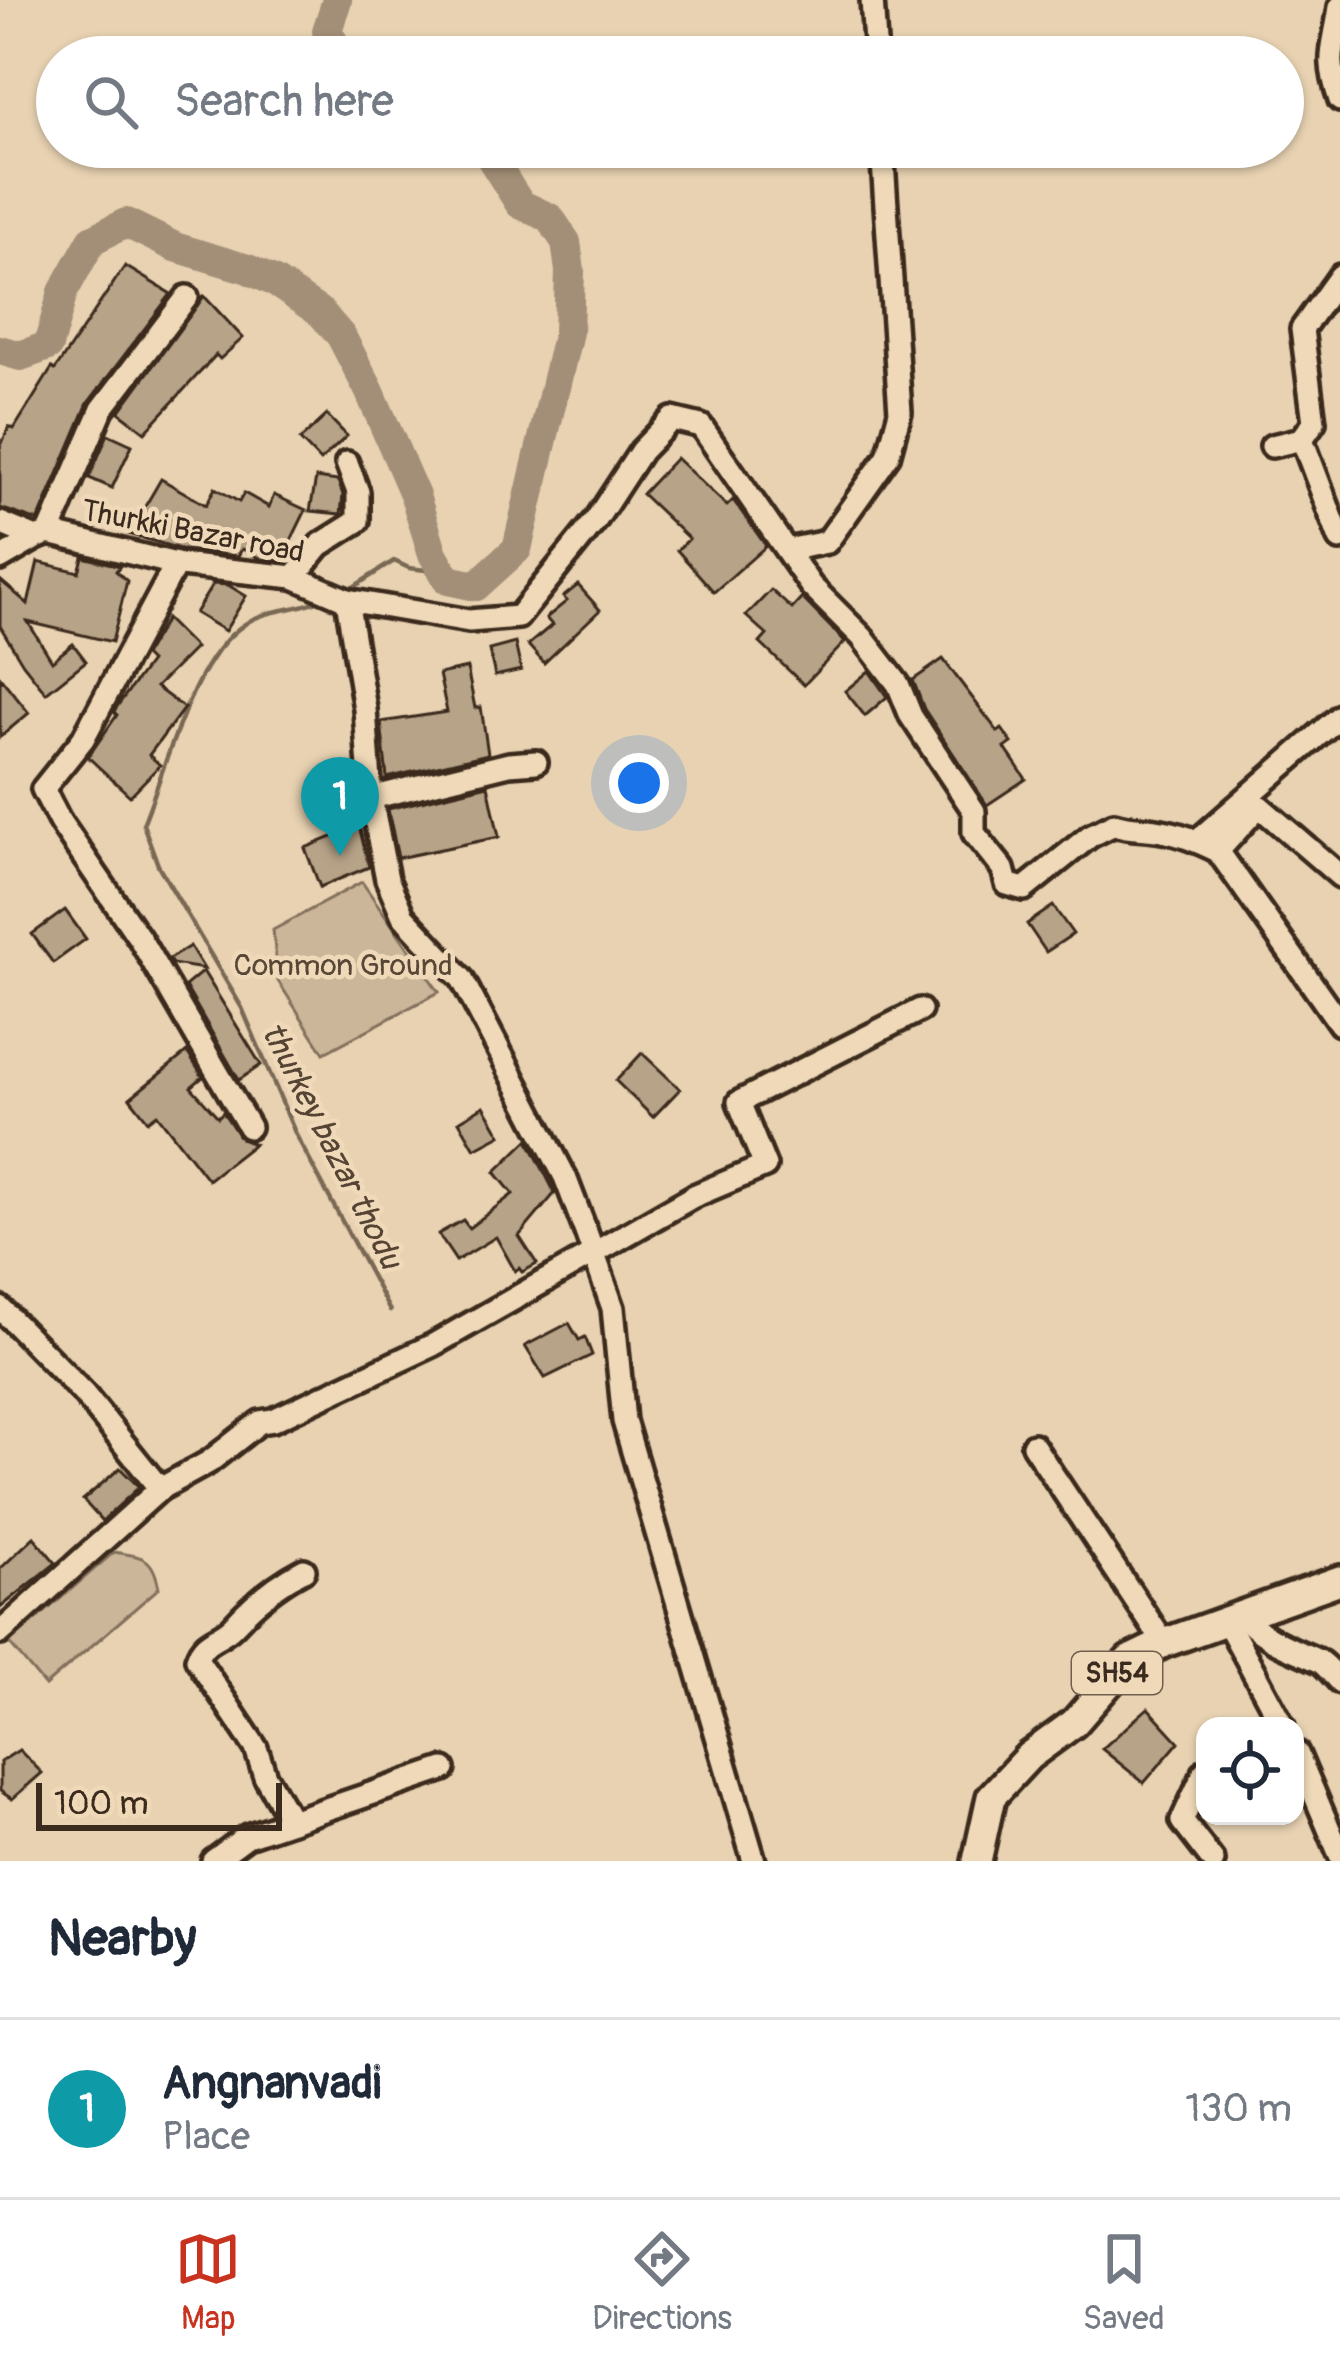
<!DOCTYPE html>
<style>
:root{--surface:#fff;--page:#f6f6f7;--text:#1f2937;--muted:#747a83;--line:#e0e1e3;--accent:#c8321e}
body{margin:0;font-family:Pangolin,sans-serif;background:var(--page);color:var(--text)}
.controls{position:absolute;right:36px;bottom:36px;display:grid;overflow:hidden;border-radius:24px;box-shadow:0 3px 9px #0004}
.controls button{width:108px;height:108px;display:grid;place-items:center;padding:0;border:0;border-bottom:3px solid var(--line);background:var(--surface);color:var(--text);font:60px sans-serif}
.scale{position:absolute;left:36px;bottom:30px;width:246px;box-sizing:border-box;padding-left:12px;border:6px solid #3b2a1e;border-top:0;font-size:33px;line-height:42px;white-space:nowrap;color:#3b2a1e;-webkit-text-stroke:9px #efd9b8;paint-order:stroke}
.you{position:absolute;left:639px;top:783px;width:42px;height:42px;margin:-30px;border:9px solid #fff;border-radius:50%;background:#1a73e8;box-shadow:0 0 0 18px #1a73e833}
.badge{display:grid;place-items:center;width:78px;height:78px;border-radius:50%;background:var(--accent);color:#fff;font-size:39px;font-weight:700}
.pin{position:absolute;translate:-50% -99px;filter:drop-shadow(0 3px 6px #0008)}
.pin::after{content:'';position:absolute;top:63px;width:42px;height:36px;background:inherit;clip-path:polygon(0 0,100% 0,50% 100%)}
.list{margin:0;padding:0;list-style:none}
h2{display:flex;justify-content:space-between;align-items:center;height:156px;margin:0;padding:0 48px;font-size:51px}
h2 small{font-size:39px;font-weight:400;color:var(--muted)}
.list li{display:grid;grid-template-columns:78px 1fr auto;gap:36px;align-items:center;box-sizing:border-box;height:180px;padding:0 48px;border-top:3px solid var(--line)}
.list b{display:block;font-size:45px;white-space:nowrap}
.list p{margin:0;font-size:39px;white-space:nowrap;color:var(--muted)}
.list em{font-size:39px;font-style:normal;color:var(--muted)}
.icon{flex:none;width:66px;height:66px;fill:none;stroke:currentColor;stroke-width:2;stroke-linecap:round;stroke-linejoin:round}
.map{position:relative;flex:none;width:1340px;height:1861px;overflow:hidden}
.search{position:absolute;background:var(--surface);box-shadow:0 3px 9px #0004;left:36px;right:36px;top:36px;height:132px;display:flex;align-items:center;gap:30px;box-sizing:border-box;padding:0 42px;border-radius:66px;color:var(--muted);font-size:45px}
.sheet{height:336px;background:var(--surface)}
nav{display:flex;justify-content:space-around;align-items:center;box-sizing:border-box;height:168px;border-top:3px solid var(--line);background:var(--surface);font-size:33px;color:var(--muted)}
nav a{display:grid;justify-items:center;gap:6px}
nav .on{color:var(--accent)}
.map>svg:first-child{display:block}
.green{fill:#cbb699;stroke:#83705c;stroke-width:3}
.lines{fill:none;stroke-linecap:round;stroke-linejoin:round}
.stream{stroke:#796753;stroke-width:4.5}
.river{stroke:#a38f77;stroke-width:30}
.building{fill:#b7a388;stroke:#3b2a1e;stroke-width:3}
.minor-casing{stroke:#3b2a1e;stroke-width:30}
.major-casing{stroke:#3b2a1e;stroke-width:36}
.minor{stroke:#efd9b8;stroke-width:21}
.major{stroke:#efd9b8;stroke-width:27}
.labels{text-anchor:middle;stroke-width:9;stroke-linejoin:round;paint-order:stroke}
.shield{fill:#efd9b8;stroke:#715e4c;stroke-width:3}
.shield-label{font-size:27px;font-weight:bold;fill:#3b2a1e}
.street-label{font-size:30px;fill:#3b2a1e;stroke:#efd9b8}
.park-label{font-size:30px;fill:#584637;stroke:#efd9b8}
.water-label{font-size:33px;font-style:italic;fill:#554334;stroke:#efd9b8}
</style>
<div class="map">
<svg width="1340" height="1861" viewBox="0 0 1340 1861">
<rect width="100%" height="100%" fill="#e8d2b2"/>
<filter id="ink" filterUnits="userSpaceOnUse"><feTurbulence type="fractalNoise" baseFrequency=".00833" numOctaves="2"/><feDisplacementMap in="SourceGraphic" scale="24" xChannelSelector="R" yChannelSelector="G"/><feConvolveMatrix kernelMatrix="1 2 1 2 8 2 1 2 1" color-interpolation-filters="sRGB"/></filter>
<g filter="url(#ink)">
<g class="green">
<polygon points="362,882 439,992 324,1053 278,981 273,930"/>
<path d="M114,1552C144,1557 153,1556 159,1588L45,1686L9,1643Z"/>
</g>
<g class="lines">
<g class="stream">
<polyline points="352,588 394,561 409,568 443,572"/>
<path d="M317,601C294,611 266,609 245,624C191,659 167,766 143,824L158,865L242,1008L296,1135L390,1311"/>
</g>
<g class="river">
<polyline points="337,0 327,31 342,57"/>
<polyline points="0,350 20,356 48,346 63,292 92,240 126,223 175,247 248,269 275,282 321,313 341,336 369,390 415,496 433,554 448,580 476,586 517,549 568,332 570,271 566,242 550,218 520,204 484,147"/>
</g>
</g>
<g class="building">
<polygon points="125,266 171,294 88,403 38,521 0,508 0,448 9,427 14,429 52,368 55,370"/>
<polygon points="204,296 243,338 220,359 216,355 145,432 119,412"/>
<polygon points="327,415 347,436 320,461 300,440"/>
<polygon points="108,434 132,445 112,488 89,478"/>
<polygon points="676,458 727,506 733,500 766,546 714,592 677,550 689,539 642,494"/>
<polygon points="316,478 338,481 343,495 341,514 310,511"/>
<polygon points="161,479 206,505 215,488 239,502 244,493 269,507 274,495 306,510 281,561 262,559 242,549 238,556 183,550 129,534"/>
<polygon points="83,557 120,566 116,571 127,581 112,642 28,622 52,661 73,644 86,661 46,693 23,664 0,626 0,580 28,604 38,562 79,572"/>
<polygon points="213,584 228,585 246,596 225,631 195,613"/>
<polygon points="578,585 600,610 544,663 528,645 552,625 546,618 567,601 563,597"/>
<polygon points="771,590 792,609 802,598 845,642 804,685 760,643 767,635 746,616"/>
<polygon points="166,619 195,648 156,687 184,708 149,755 160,765 130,796 88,757 117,715 114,712 118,705 150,662 144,656"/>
<polygon points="515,643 521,670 495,676 489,650"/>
<polygon points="943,659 998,732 1002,729 1012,743 1005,748 1026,779 987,805 924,709 913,680"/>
<polygon points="467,668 475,708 481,707 488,754 387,778 381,722 447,712 439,674"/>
<polygon points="869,671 887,697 865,716 845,691"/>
<polygon points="0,677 29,713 0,737"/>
<polygon points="488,785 499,837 398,858 388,809"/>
<polygon points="359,826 369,867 320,887 305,848"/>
<polygon points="1053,906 1073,934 1046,952 1027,924"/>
<polygon points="65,910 86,939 53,963 32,934"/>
<polygon points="190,946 204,969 172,964 169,959"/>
<polygon points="203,971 261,1065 239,1080 185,986"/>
<polygon points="187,1052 203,1077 191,1087 218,1117 223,1112 241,1139 254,1144 208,1180 157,1114 148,1121 130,1098"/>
<polygon points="642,1053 680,1089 653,1117 616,1081"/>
<polygon points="484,1106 501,1135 475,1149 459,1121"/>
<polygon points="528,1140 555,1193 519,1236 537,1264 522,1272 519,1268 515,1271 496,1237 456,1261 438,1234 463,1220 469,1228 513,1194 495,1172"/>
<polygon points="569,1323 579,1340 585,1337 592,1355 545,1378 525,1346"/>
<polygon points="120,1468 139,1487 102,1521 83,1500"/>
<polygon points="34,1537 56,1563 0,1608 0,1569"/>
<polygon points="1148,1708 1179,1742 1144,1783 1102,1749"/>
<polygon points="19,1750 42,1773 12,1799 0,1791 0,1762"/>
</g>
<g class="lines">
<g class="minor-casing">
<g id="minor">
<polyline points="872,0 876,57"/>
<path d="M1340,7C1334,49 1325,57 1340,100"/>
<polyline points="1302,439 1340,539"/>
<polyline points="1272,446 1302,439 1314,422 1302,329 1340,276"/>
<path d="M0,523L36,538L49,533L180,565L294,577L347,600L469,621L518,617L596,520L641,451L672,419L701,426L811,586L862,637L898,684L911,716L974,811V833L1003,869L1007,884L1024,889L1090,836L1114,824C1132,830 1145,827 1162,831C1182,834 1200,842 1218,851L1340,1024"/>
<polyline points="49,533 102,409 187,297"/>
<polyline points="787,550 827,542 888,456 900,412 882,147"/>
<polyline points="0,559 36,538"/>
<polyline points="176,564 83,739 43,789 60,822 140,939 249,1127"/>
<polyline points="294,577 320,545 358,521 358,492 347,463"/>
<polyline points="347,600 365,709 371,798 387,879 403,916 462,979 565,1177 586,1232 613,1308 624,1421 754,1861"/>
<polyline points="371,798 509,764 536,762"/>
<polyline points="1197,841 1340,716"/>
<polyline points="1218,851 1259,806 1340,876"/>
<polyline points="0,1308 84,1394 160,1489"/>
<polyline points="1033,1445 1164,1643"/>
<path d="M1243,1614C1260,1639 1293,1649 1319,1661C1326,1665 1334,1676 1340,1682"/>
<polyline points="1226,1620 1283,1726"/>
<polyline points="0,1633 160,1489 209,1462 260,1422 273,1420 433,1345 694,1196 765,1166 739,1102 920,1010"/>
<polyline points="1297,1753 1340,1855"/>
<polyline points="1205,1771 1182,1821 1213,1861"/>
<path d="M291,1821L265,1776L256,1748L197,1659C204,1638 219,1640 233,1626C253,1604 277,1584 304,1570"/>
<polyline points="213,1861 247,1836 444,1769"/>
</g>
</g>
<g class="major-casing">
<polyline id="major" points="977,1861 991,1797 1029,1756 1074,1723 1129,1660 1164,1643 1340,1580"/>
</g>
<use href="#minor" class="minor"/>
<use href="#major" class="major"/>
</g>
</g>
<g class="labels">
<rect class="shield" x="1072" y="1652" width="90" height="42" rx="9"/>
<g class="shield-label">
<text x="1117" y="1682">SH54</text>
</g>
<g class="street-label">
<text transform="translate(193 531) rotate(11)" y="10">Thurkki Bazar road</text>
</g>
<g class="park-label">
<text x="343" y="975">Common Ground</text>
</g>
<g class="water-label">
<text transform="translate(333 1145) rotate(63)" y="12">thurkey bazar thodu</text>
</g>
</g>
</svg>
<div class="controls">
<button><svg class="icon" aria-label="locate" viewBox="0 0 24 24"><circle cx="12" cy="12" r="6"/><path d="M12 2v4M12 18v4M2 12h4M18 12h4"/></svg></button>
</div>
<div class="scale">100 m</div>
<div class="you"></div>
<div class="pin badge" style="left:340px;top:856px;background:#0f9aa8">1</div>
<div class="search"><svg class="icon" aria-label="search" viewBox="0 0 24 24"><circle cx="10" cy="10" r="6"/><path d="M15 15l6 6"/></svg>Search here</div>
</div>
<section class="sheet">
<h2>Nearby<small></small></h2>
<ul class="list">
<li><span class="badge" style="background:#0f9aa8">1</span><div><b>Angnanvadi</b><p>Place</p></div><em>130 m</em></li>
</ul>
</section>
<nav>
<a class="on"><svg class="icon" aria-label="map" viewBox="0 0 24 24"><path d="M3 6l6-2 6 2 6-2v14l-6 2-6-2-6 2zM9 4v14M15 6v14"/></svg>Map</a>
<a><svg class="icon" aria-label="directions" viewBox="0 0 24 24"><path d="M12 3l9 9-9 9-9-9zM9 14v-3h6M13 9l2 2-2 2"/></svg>Directions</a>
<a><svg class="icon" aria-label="saved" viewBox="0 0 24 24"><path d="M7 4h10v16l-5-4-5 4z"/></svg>Saved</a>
</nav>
